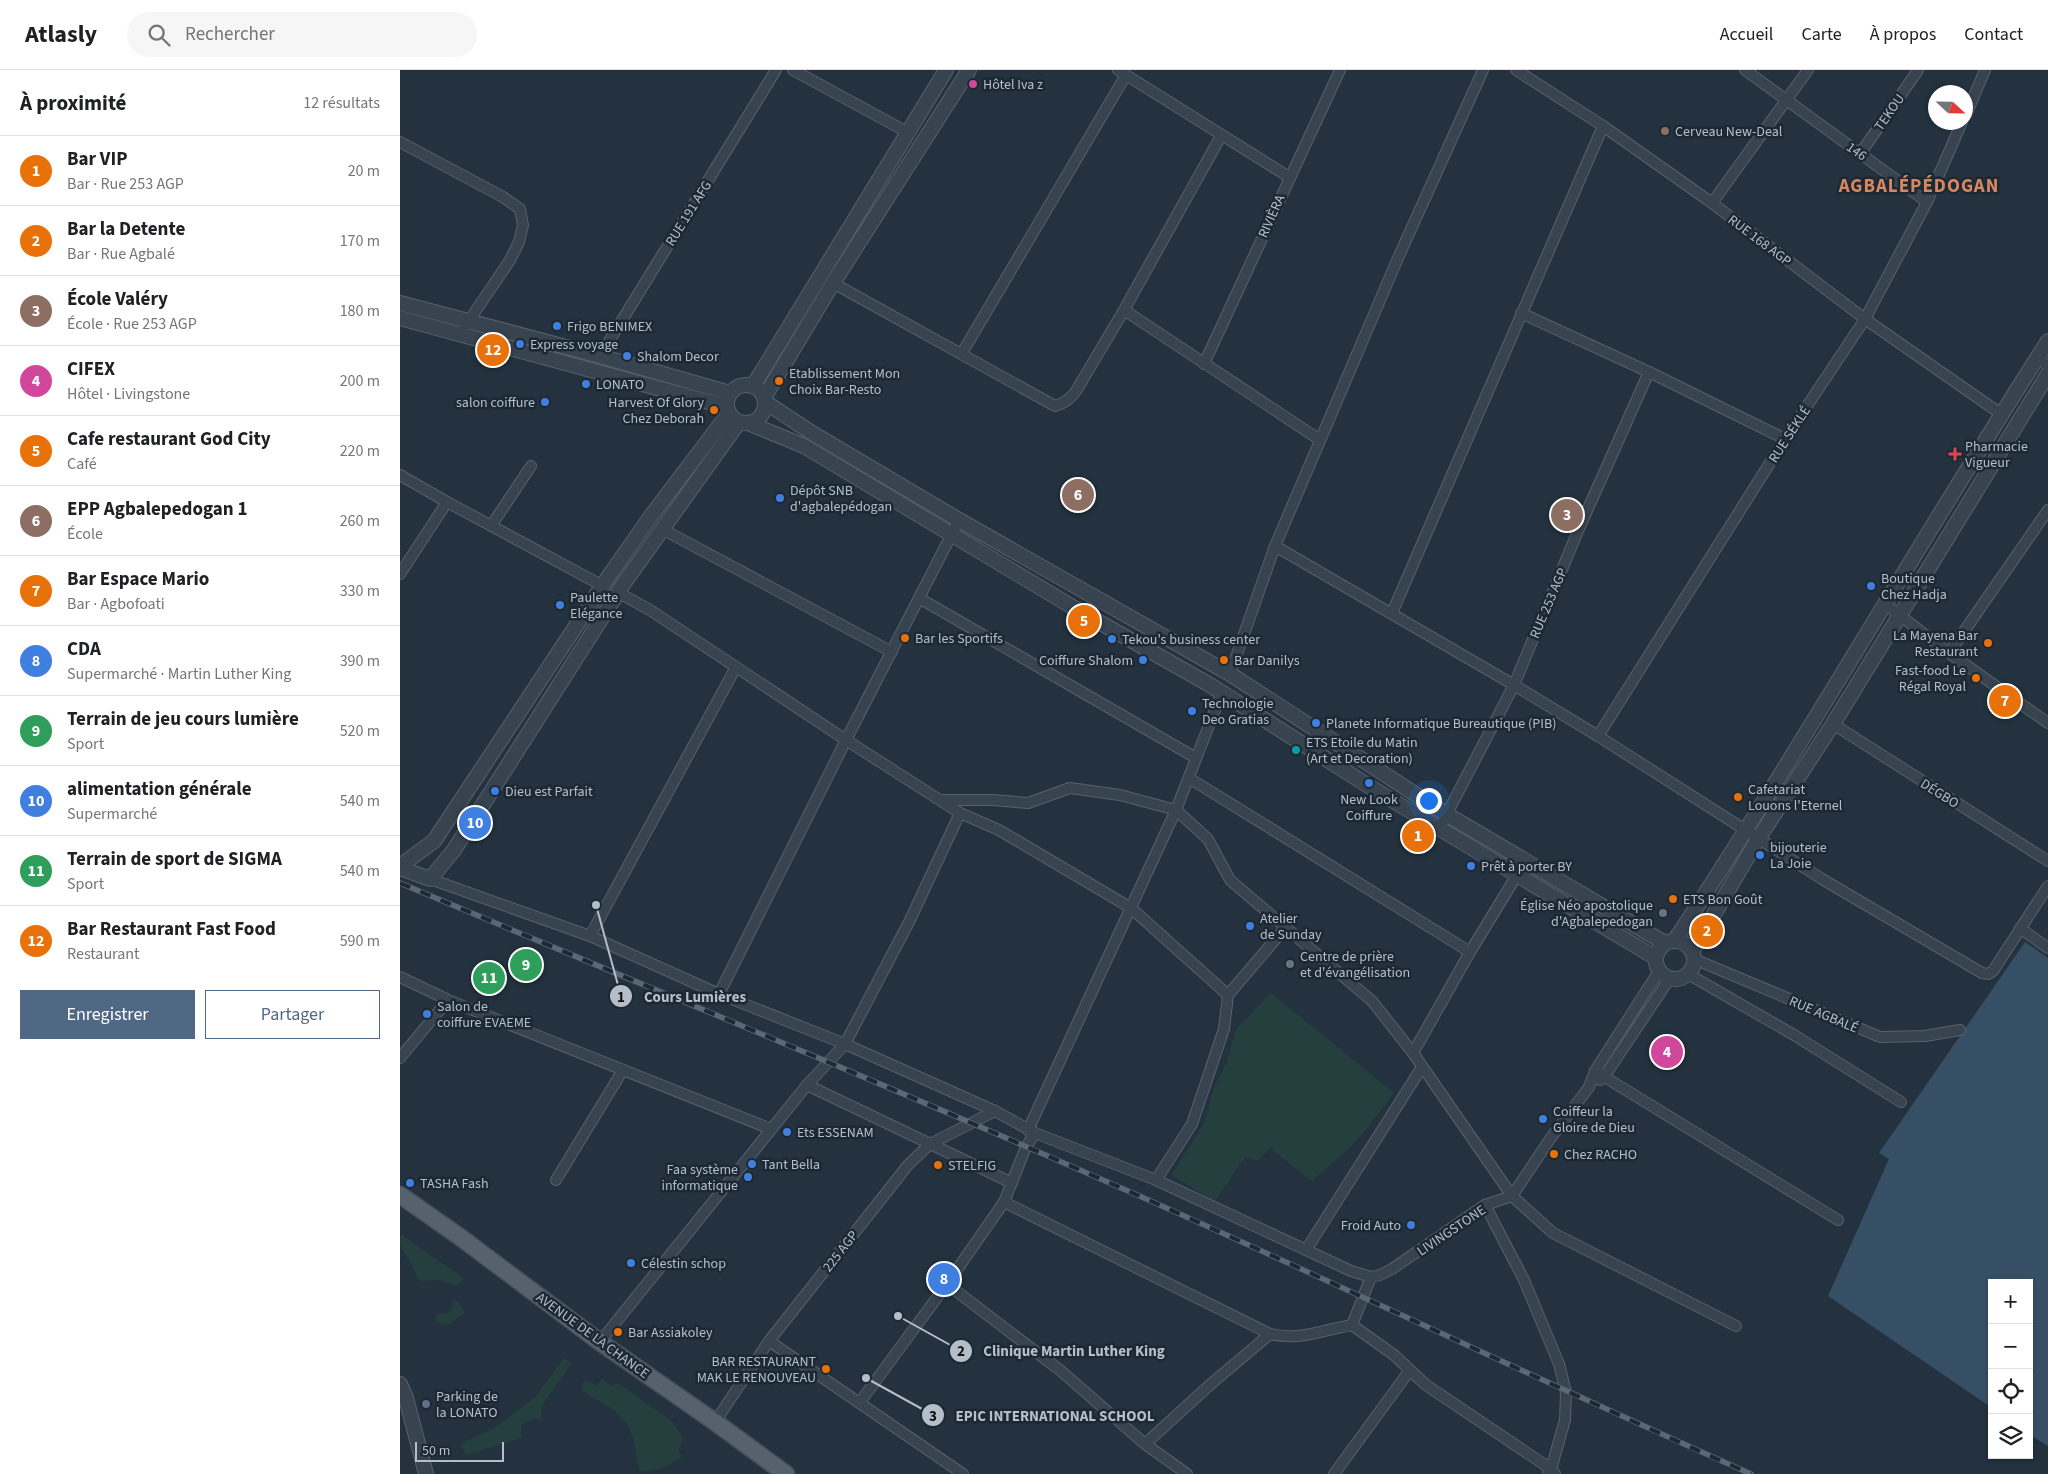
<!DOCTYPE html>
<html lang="fr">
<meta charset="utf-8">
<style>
:root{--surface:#fff;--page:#f6f6f6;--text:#202124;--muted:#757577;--line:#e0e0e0;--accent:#4f6984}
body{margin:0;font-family:"Source Sans 3",sans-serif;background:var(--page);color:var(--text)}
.controls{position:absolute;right:15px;bottom:15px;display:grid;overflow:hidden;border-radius:0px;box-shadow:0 1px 4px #0004}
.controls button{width:45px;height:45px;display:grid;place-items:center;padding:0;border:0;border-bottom:1px solid var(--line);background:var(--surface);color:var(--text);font:25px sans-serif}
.compass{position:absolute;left:1528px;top:15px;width:45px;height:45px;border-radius:50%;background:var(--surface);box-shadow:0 1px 4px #0004;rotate:112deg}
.scale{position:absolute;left:15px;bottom:12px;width:89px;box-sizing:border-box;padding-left:5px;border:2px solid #b3bec9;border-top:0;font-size:14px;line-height:18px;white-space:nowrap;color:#b3bec9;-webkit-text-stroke:4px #1c2833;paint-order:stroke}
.you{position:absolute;left:1028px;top:730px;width:18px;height:18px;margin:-12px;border:4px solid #fff;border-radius:50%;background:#1a73e8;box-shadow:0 0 0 8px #1a73e833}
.badge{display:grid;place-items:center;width:32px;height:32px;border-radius:50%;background:var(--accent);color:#fff;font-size:16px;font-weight:700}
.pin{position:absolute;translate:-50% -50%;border:2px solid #fff;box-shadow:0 1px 5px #0006}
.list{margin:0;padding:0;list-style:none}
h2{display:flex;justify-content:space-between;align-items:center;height:65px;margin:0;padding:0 20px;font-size:21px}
h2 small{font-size:16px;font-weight:400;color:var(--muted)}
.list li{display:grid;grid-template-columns:32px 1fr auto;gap:15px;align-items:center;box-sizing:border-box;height:70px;padding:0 20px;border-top:1px solid var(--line)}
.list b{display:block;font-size:19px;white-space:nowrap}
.list p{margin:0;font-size:16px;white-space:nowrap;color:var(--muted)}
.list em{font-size:16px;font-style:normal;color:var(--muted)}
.actions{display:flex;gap:10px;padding:15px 20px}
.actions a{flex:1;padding:11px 0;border:1px solid var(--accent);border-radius:0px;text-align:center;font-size:18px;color:var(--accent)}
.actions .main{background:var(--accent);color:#fff}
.icon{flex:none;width:28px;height:28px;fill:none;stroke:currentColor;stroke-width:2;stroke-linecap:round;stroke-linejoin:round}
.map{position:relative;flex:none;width:1648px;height:1404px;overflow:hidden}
header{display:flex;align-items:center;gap:30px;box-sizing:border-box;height:70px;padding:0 25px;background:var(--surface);border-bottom:1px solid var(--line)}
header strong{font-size:24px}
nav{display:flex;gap:28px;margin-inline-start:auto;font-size:18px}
.search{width:350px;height:45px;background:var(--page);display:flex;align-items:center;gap:12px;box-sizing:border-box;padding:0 18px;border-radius:28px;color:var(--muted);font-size:19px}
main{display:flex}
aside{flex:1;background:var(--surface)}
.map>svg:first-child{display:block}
.green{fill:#253f3f}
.water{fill:#374f65}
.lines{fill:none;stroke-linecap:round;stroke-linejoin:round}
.minor-casing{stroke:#55616c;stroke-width:12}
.tertiary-casing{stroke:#55616c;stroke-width:16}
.primary-casing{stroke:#434f5a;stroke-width:19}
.minor{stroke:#37434e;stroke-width:10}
.tertiary{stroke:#37434e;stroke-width:14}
.primary{stroke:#55626e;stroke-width:16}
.rail-casing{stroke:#596875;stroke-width:5.5}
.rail{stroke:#1c2833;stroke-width:4;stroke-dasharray:11;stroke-linecap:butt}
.hotel-dot{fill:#d1479c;stroke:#1c2833;stroke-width:2}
.education-dot{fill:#8d6e63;stroke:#1c2833;stroke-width:2}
.shop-dot{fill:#3f7fe0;stroke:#1c2833;stroke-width:2}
.food-dot{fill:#e8710a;stroke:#1c2833;stroke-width:2}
.health-dot{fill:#e0444e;stroke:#1c2833;stroke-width:2}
.culture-dot{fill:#0f9aa8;stroke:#1c2833;stroke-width:2}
.worship-dot{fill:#6b7280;stroke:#1c2833;stroke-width:2}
.service-dot{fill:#5c6f8a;stroke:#1c2833;stroke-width:2}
.labels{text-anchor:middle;stroke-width:5;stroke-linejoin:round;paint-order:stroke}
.poi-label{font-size:14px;fill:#b3bec9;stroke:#1c2833;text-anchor:start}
.street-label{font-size:14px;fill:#b3bec9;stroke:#1c2833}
.district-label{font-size:19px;font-weight:bold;letter-spacing:1px;fill:#d68761;stroke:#1c2833}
.leader{fill:none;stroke:#b3bec9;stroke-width:2}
.callout-dot{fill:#b3bec9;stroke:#1c2833;stroke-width:2}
.mark-label{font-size:15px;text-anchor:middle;font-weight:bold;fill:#111}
.callout-label{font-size:15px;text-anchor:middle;font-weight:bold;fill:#b3bec9;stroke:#1c2833;stroke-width:5;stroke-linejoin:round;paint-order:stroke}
</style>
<header>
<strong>Atlasly</strong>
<div class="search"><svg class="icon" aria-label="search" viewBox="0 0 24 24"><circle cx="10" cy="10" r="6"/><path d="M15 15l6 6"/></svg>Rechercher</div>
<nav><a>Accueil</a><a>Carte</a><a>À propos</a><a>Contact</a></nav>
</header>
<main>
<aside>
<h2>À proximité<small>12 résultats</small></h2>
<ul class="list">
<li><span class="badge" style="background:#e8710a">1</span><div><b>Bar VIP</b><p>Bar · Rue 253 AGP</p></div><em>20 m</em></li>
<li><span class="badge" style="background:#e8710a">2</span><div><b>Bar la Detente</b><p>Bar · Rue Agbalé</p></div><em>170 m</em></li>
<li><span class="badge" style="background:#8d6e63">3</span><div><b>École Valéry</b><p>École · Rue 253 AGP</p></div><em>180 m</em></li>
<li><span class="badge" style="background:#d1479c">4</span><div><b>CIFEX</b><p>Hôtel · Livingstone</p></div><em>200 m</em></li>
<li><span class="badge" style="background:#e8710a">5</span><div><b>Cafe restaurant God City</b><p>Café</p></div><em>220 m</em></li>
<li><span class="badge" style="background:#8d6e63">6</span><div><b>EPP Agbalepedogan 1</b><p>École</p></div><em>260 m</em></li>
<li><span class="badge" style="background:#e8710a">7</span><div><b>Bar Espace Mario</b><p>Bar · Agbofoati</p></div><em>330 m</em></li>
<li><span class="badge" style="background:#3f7fe0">8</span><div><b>CDA</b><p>Supermarché · Martin Luther King</p></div><em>390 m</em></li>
<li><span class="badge" style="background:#2e9e5b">9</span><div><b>Terrain de jeu cours lumière</b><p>Sport</p></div><em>520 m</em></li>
<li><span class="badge" style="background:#3f7fe0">10</span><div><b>alimentation générale</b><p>Supermarché</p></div><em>540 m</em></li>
<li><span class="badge" style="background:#2e9e5b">11</span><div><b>Terrain de sport de SIGMA</b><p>Sport</p></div><em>540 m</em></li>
<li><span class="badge" style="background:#e8710a">12</span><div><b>Bar Restaurant Fast Food</b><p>Restaurant</p></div><em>590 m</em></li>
</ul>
<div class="actions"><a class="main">Enregistrer</a><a>Partager</a></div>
</aside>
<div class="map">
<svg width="1648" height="1404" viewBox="0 0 1648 1404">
<rect width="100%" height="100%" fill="#23323e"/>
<g class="green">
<path d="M871,923L994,1023C978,1043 963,1066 944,1083C933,1093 922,1101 912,1111L870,1078L858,1091L845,1087L815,1131L771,1105L804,1053L814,1017L827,992L836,959Z"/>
<polygon points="2,1165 63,1208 57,1216 39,1210 20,1211 0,1174 0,1169"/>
<path d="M56,1230L60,1233L65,1243L47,1255L37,1252L35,1247L41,1243C49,1245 55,1240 52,1231Z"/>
<polygon points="164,1288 172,1293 143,1334 141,1342 142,1350 134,1348 121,1355 121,1368 66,1385 60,1374 94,1358 135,1327"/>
<path d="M202,1309L211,1316L218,1313L273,1352L283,1369L278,1380L282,1386C273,1395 251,1404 239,1400L234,1370L227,1354L214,1340L182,1321V1314L186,1310L196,1316Z"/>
</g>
<polygon class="water" points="1625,872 1648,888 1648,1376 1629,1364 1629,1213 1592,1213 1592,1338 1428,1226 1489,1089 1479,1083"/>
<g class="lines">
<g class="minor-casing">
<g id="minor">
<polyline points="393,0 507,62"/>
<polyline points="718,0 889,107"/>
<polyline points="1116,0 1203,56 1312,133 1465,249 1601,344"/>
<polyline points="1345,0 1527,132"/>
<polyline points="1566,45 1585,0"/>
<polyline points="0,72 103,127 120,139 123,155 119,172 110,190 60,264"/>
<polyline points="1460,84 1518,0"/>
<polyline points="1312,133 1408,0"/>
<path d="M433,213L655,336C665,333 670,329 676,321L724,240L821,66"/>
<polyline points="724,240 920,370"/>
<polyline points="1121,243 1249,302 1385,369"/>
<polyline points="562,283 726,5"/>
<polyline points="200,286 376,0"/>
<polyline points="1637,288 1648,296"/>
<polyline points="804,294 940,0"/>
<polyline points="0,405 47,432 203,516"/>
<polyline points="91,456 131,396"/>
<polyline points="262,459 492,582"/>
<polyline points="875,476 1114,615 1198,666 1422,809 1582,903 1588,904 1593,901 1648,816"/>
<polyline points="0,504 47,432"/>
<polyline points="219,523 250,540 446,670 560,743 599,760 731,838 828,925"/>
<polyline points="519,528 796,688"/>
<polyline points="1485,534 1549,583 1648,653"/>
<polyline points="992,543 1203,56"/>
<polyline points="1549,583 1648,440"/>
<polyline points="830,604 875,476 998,188 1083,0"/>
<polyline points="1433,654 1648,791"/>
<polyline points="1198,666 1385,369 1465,249 1527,132 1562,52"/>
<polyline points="789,708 1070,882"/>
<polyline points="540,730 593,730 628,733 670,718 720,725 776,740 808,769 830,810 972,931 1013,983 1112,1126 1153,1163 1336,1256"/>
<polyline points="1039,759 1114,615 1178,461 1249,302"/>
<polyline points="30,809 190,866 319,924 445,974 595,1041 635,1063 756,1110 951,1201 971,1207 980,1205 992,1199 1085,1135 1112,1126 1150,1069 1189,1017 1195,1001 1259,901"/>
<polyline points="1620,858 1648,878"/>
<polyline points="190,866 336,597"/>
<polyline points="1294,889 1480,967 1525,966 1560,960"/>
<polyline points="1288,904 1394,965 1501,1032"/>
<polyline points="0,907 48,930 371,1059"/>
<polyline points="319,924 446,670 559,450"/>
<polyline points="1013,983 1070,882 1117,805"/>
<polyline points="0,988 48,930"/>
<polyline points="1195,1001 1438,1150"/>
<polyline points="1200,1010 1204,1007 1270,908"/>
<polyline points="407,1015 612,1113"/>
<polyline points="628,1060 776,740 822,622"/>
<polyline points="156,1110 223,1000"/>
<polyline points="756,1110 792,1054 824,959 828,925 885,858"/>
<path d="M604,1132L870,1264C902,1271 921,1260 952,1255L994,1285L1026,1315L1151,1399L1155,1404"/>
<polyline points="1085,1135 1124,1210 1159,1294 1166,1322 1165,1350 1151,1399 1148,1403"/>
<polyline points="906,1180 1022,997"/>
<polyline points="547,1214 661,1301 745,1374 787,1404"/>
<polyline points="952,1255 971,1207"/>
<polyline points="369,1271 563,1404"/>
<polyline points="200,1272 407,1015 445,974 510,850 560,743"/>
<polyline points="460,1332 547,1214 604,1132 626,1077 635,1063"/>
<polyline points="315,1352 369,1271 508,1095 530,1074 595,1041"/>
<polyline points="745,1374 812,1313 870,1264"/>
<polyline points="934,1404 1010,1300"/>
</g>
</g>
<g class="tertiary-casing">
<g id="tertiary">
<polyline points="0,233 200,286 330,323"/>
<polyline points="0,248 327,337"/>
<circle cx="346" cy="334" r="19"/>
<polyline points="353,316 546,0"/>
<polyline points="364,328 433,213 569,0"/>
<polyline points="365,332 412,363 559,450 830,604 1046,744 1265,873"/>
<polyline points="348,353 404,376 676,539 810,615 975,720 1256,888"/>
<polyline points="0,796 34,771 211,503 251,446 329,343"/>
<polyline points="0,798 30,809 54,780 224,513 339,352"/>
<path d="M1275,870C1404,674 1521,469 1648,271"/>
<circle cx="1275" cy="890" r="19"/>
<polyline points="1292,882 1358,769 1433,654 1648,304"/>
<polyline points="0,1314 6,1328 26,1404"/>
</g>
</g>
<g class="primary-casing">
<polyline id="primary" points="0,1125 60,1167 200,1272 315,1352 386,1404"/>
</g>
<use href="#minor" class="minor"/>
<use href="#tertiary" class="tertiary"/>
<use href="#primary" class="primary"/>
<g class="rail-casing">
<path id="rail" d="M0,813C248,917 497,1019 744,1128C947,1218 1147,1314 1351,1404"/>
</g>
<use href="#rail" class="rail"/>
</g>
<circle class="hotel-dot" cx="573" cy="14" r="5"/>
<circle class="education-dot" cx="1265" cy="61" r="5"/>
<g class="shop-dot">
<circle cx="157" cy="256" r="5"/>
<circle cx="120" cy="274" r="5"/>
<circle cx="227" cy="286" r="5"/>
<circle cx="186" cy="314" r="5"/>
<circle cx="145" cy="332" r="5"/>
<circle cx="380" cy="428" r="5"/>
<circle cx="1471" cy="516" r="5"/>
<circle cx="160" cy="535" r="5"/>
<circle cx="712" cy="569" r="5"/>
<circle cx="743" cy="590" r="5"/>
<circle cx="792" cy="641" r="5"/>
<circle cx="916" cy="653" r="5"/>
<circle cx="969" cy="713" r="5"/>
<circle cx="95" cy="721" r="5"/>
<circle cx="1360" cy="785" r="5"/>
<circle cx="1071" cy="796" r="5"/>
<circle cx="850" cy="856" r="5"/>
<circle cx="27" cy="944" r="5"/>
<circle cx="1143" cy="1049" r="5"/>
<circle cx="387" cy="1062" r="5"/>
<circle cx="352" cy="1094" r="5"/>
<circle cx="348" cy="1107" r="5"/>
<circle cx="10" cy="1113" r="5"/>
<circle cx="1011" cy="1155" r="5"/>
<circle cx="231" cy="1193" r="5"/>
</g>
<g class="food-dot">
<circle cx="379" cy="311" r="5"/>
<circle cx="314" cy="340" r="5"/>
<circle cx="505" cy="568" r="5"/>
<circle cx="1588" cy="573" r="5"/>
<circle cx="824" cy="590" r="5"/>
<circle cx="1576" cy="608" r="5"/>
<circle cx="1338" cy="727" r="5"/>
<circle cx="1273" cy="829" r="5"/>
<circle cx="1154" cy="1084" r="5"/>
<circle cx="538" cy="1095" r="5"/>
<circle cx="218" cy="1262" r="5"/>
<circle cx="426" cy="1299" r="5"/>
</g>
<path class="health-dot" d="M1552.5 376.5h5v5h5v5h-5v5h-5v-5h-5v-5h5z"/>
<circle class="culture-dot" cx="896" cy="680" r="5"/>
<g class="worship-dot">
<circle cx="1263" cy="843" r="5"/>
<circle cx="890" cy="894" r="5"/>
</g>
<circle class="service-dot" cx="26" cy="1334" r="5"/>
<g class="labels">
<g class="poi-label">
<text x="583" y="19">Hôtel Iva z</text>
<text x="1275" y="66">Cerveau New-Deal</text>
<text x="167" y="261">Frigo BENIMEX</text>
<text x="130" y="279">Express voyage</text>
<text x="237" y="291">Shalom Decor</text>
<text x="389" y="308">Etablissement Mon<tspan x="389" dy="16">Choix Bar-Resto</tspan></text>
<text x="196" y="319">LONATO</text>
<text x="135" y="337" text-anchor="end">salon coiffure</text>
<text x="304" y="337" text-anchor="end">Harvest Of Glory<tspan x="304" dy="16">Chez Deborah</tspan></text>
<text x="1565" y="381">Pharmacie<tspan x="1565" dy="16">Vigueur</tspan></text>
<text x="390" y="425">Dépôt SNB<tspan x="390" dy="16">d'agbalepédogan</tspan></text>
<text x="1481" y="513">Boutique<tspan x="1481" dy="16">Chez Hadja</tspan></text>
<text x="170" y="532">Paulette<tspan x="170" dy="16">Elégance</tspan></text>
<text x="1578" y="570" text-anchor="end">La Mayena Bar<tspan x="1578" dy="16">Restaurant</tspan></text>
<text x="515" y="573">Bar les Sportifs</text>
<text x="722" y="574">Tekou's business center</text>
<text x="733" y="595" text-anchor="end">Coiffure Shalom</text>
<text x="834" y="595">Bar Danilys</text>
<text x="1566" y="605" text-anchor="end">Fast-food Le<tspan x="1566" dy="16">Régal Royal</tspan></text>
<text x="802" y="638">Technologie<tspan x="802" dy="16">Deo Gratias</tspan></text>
<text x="926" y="658">Planete Informatique Bureautique (PIB)</text>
<text x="906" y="677">ETS Etoile du Matin<tspan x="906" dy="16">(Art et Decoration)</tspan></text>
<text x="1348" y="724">Cafetariat<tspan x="1348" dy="16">Louons l'Eternel</tspan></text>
<text x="105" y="726">Dieu est Parfait</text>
<text x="969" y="734" text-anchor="middle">New Look<tspan x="969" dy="16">Coiffure</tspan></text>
<text x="1370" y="782">bijouterie<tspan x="1370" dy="16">La Joie</tspan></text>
<text x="1081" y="801">Prêt à porter BY</text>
<text x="1283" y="834">ETS Bon Goût</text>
<text x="1253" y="840" text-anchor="end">Église Néo apostolique<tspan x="1253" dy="16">d'Agbalepedogan</tspan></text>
<text x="860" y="853">Atelier<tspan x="860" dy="16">de Sunday</tspan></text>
<text x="900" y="891">Centre de prière<tspan x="900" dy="16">et d'évangélisation</tspan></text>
<text x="37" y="941">Salon de<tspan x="37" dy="16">coiffure EVAEME</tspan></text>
<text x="1153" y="1046">Coiffeur la<tspan x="1153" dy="16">Gloire de Dieu</tspan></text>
<text x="397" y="1067">Ets ESSENAM</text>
<text x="1164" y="1089">Chez RACHO</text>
<text x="362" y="1099">Tant Bella</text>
<text x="548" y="1100">STELFIG</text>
<text x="338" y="1104" text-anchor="end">Faa système<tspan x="338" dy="16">informatique</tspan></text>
<text x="20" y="1118">TASHA Fash</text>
<text x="1001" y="1160" text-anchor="end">Froid Auto</text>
<text x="241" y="1198">Célestin schop</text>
<text x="228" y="1267">Bar Assiakoley</text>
<text x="416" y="1296" text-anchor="end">BAR RESTAURANT<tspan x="416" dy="16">MAK LE RENOUVEAU</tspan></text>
<text x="36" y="1331">Parking de<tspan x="36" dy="16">la LONATO</tspan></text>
</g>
<g class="street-label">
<text transform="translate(1489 42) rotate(-55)" y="5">TEKOU</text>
<text transform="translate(1457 81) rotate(36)" y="5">146</text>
<text transform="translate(288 143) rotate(-58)" y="5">RUE 191 AFG</text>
<text transform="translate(871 146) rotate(-66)" y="5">RIVIÈRA</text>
<text transform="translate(1360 170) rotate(37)" y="5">RUE 168 AGP</text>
<text transform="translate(1389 364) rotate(-57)" y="5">RUE SÉKLÉ</text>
<text transform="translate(1148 533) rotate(-67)" y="5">RUE 253 AGP</text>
<text transform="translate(1540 723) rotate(32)" y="5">DÉGBO</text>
<text transform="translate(1424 944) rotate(23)" y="5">RUE AGBALÉ</text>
<text transform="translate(1051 1160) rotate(-34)" y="5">LIVINGSTONE</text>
<text transform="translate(440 1181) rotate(-52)" y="5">225 AGP</text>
<text transform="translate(193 1265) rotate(36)" y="5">AVENUE DE LA CHANCE</text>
</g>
<g class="district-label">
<text x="1519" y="122">AGBALÉPÉDOGAN</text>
</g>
</g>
<path class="leader" d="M196 835L221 926M498 1246L561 1281M466 1308L533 1345"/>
<g class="callout-dot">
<circle cx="196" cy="835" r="5"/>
<circle cx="498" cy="1246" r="5"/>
<circle cx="466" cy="1308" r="5"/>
<circle cx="221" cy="926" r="12"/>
<circle cx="561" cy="1281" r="12"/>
<circle cx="533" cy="1345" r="12"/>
</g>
<g class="mark-label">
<text x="221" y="932">1</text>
<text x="561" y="1286">2</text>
<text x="533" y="1351">3</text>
</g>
<g class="callout-label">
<text x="295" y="932">Cours Lumières</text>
<text x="674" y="1286">Clinique Martin Luther King</text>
<text x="655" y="1351">EPIC INTERNATIONAL SCHOOL</text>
</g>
</svg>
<div class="controls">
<button>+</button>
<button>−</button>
<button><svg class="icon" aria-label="locate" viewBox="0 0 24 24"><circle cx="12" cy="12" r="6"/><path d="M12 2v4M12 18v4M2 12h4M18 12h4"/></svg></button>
<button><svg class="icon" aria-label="layers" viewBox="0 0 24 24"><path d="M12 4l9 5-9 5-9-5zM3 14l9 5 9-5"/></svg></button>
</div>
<svg class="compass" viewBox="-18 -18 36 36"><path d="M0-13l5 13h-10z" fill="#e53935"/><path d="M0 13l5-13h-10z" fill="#757577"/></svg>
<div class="scale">50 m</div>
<div class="you"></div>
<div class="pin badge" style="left:1018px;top:766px;background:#e8710a">1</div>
<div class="pin badge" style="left:1307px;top:861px;background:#e8710a">2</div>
<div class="pin badge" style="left:1167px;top:445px;background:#8d6e63">3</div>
<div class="pin badge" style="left:1267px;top:982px;background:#d1479c">4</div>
<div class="pin badge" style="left:684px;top:551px;background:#e8710a">5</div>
<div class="pin badge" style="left:678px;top:425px;background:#8d6e63">6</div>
<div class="pin badge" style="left:1605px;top:631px;background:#e8710a">7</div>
<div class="pin badge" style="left:544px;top:1209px;background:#3f7fe0">8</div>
<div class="pin badge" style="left:126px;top:895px;background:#2e9e5b">9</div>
<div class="pin badge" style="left:75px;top:753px;background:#3f7fe0">10</div>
<div class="pin badge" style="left:89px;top:908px;background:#2e9e5b">11</div>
<div class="pin badge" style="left:93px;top:280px;background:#e8710a">12</div>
</div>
</main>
